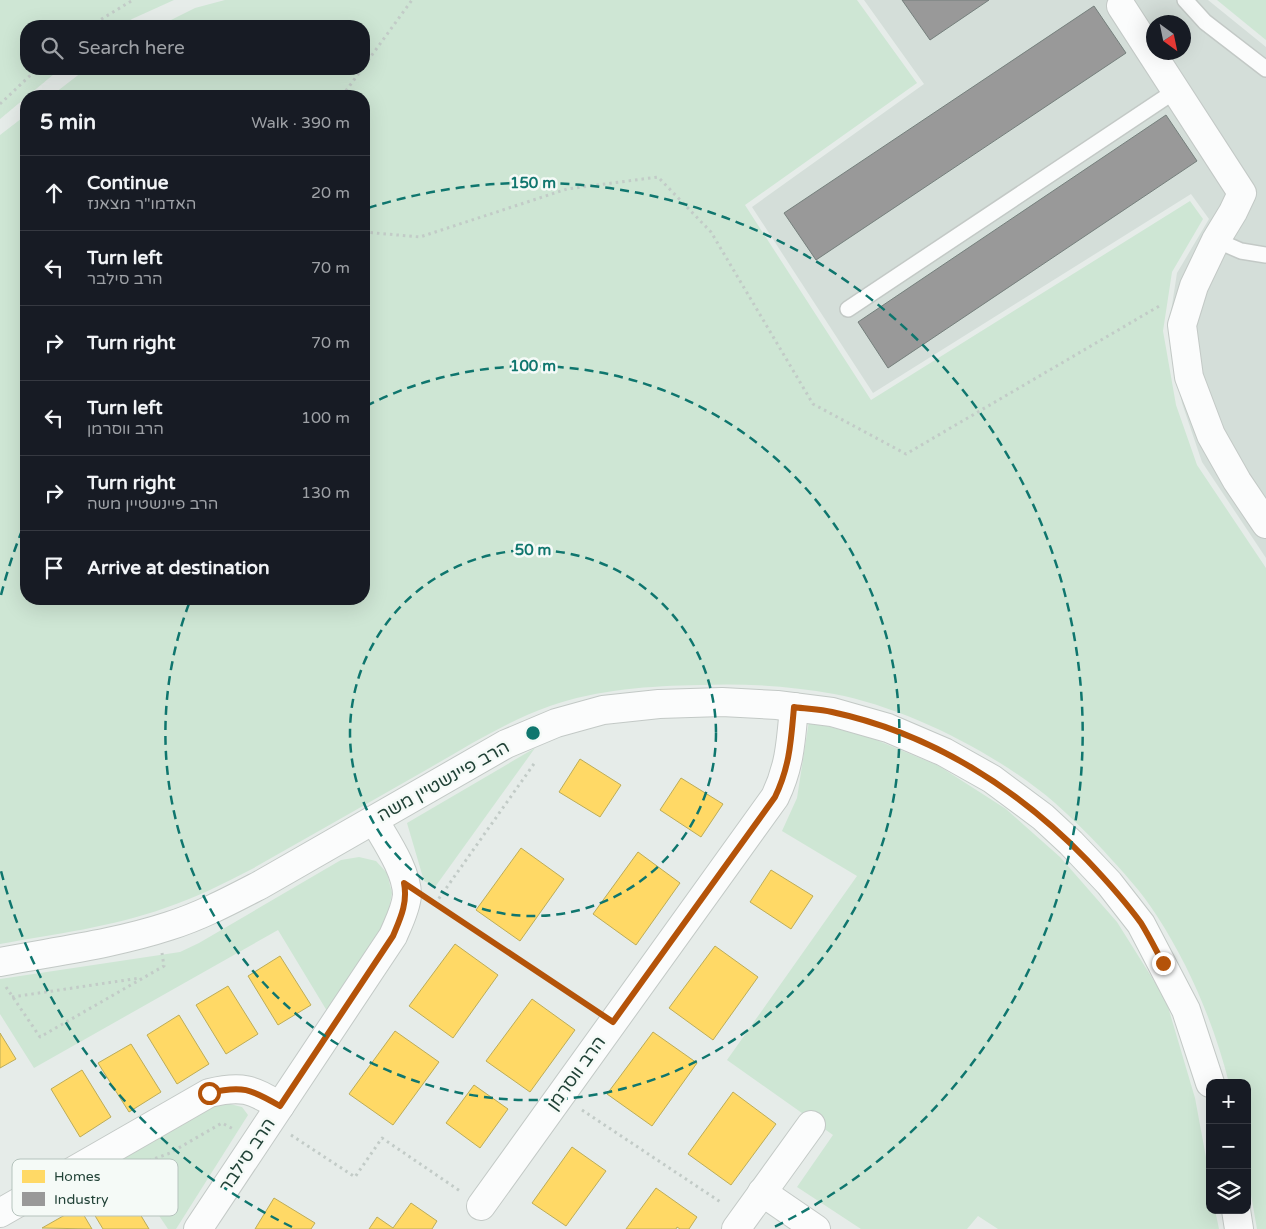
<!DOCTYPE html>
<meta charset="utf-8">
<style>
:root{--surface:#171b24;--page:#20242c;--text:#f1f3f6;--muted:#9ea1a6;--line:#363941}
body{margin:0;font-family:"Varela Round","Noto Sans Hebrew",sans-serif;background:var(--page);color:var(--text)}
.controls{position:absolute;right:15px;bottom:15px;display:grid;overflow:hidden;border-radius:10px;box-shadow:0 5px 20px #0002}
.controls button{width:45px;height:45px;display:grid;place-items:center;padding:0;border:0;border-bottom:1px solid var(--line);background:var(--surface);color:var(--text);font:25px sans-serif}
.compass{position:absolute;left:1146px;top:15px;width:45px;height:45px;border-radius:50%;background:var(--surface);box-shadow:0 5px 20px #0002;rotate:147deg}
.stop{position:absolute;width:15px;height:15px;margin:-11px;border:4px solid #b45309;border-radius:50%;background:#fff}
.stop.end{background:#b45309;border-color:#fff;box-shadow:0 1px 5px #0008}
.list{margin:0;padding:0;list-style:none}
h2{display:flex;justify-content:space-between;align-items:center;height:65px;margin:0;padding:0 20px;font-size:21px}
h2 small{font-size:16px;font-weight:400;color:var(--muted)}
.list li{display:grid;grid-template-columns:32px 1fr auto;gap:15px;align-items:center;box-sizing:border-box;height:75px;padding:0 20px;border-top:1px solid var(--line)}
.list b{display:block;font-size:19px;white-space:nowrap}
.list p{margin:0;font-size:16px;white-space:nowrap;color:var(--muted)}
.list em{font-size:16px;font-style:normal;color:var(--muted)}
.icon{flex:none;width:28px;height:28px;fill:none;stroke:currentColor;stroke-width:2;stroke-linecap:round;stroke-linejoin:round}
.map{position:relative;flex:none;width:1266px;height:1229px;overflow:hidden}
.search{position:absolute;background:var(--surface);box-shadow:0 5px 20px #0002;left:20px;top:20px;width:350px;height:55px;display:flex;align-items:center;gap:12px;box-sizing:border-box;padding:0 18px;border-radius:20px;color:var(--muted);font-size:19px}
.panel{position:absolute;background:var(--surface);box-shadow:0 5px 20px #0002;left:20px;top:90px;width:350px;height:515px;border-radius:20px}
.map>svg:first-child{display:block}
.built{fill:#d4ded9;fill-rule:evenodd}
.green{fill:#cee6d4}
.homes{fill:#ffd966;stroke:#bcac58}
.industry{fill:#999;stroke:#757f7c}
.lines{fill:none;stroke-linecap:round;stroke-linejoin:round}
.lane-casing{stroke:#c3c9c6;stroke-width:18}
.street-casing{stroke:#c3c9c6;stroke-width:30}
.path{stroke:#c2cbc7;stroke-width:3;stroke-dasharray:2.5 4;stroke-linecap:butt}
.lane{stroke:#fbfcfc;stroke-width:15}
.street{stroke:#fbfcfc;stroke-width:28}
.route{stroke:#b45309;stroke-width:6}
.ring{fill:none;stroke:#0f766e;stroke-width:2.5;stroke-dasharray:9 6}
.labels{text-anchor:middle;stroke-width:5;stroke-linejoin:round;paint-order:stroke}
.street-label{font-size:18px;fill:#214237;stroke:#f5faf7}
.key{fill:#f5faf7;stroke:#b5c3bd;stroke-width:1}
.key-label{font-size:14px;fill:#214237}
.centre{fill:#0f766e;stroke:#f5faf7;stroke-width:2.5}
.ring-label{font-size:15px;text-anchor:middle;font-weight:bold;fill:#0f766e;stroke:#f5faf7;stroke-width:5;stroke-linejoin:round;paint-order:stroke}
</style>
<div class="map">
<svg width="1266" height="1229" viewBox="0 0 1266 1229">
<rect width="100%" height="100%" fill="#e6ece9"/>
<path class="built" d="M864,0H1208L1266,47V558L1202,462L1182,403L1168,331L1177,273L1209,219L1191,194L873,393L752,207L924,84ZM1154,22H1184V52H1154Z"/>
<g class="green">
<polygon points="0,0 174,0 132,19 122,26 26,26 26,69 60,69 0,119"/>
<path d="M225,0H857L917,83L745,205L871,400L1190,201L1203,219L1172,272L1163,331L1176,405L1197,465L1266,568V1229H1257L1247,1172V1083H1229C1214,1024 1190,967 1157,916C1142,892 1122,871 1103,850C1088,834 1072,818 1055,803C998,754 908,708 834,694C790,686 744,683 700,685C650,686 599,689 550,706C507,721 466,747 426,770C368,803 310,836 252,869C223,884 195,898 165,908C112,927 55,934 0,944V135L26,115V599H364V96H51L86,69H364V26H159L195,8Z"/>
<polygon points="1217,0 1266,0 1266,40"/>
<polygon points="809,721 874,739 939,766 1006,809 1060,857 1117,922 1166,1000 1195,1098 1210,1179 1210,1210 1215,1210 1219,1229 998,1229 978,1216 967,1229 861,1229 797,1187 833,1135 727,1060 857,876 782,831 797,798"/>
<polygon points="535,748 435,887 424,881 407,823"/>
<polygon points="359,857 376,861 387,873 392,893 387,919 327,1011 278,930 34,1068 0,1014 0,979 180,952 199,943 341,860"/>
<polygon points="230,1104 242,1107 248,1115 176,1229 168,1229 119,1156 215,1105"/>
</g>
<g class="homes">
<polygon points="580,759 621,785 600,817 559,792"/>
<polygon points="681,778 723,804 701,837 660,810"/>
<polygon points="521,848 564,879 520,941 476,910"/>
<polygon points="638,852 680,883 636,945 593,914"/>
<polygon points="771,870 813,896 791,929 750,902"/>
<polygon points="455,944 498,975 453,1038 409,1006"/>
<polygon points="715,946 758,977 713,1040 669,1008"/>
<polygon points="280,956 311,1005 278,1025 248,976"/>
<polygon points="228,986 258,1034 226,1054 196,1005"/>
<polygon points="532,999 575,1030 530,1092 486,1061"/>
<polygon points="179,1015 209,1064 177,1084 147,1035"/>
<polygon points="395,1031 439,1062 393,1125 349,1094"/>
<polygon points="653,1032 697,1063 652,1126 607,1094"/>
<polygon points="0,1033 16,1059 0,1068"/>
<polygon points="131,1044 161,1092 129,1112 98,1063"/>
<polygon points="82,1070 111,1117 80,1137 51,1089"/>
<polygon points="474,1085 508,1109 480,1148 446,1123"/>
<polygon points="733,1092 776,1124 731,1185 688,1154"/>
<polygon points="572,1147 606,1171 566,1226 532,1203"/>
<polygon points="122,1184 149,1229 103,1229 88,1204"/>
<polygon points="656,1188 697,1217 689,1229 680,1229 677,1227 676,1229 626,1229"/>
<polygon points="274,1198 315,1223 311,1229 255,1229"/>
<polygon points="411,1203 437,1221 432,1229 369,1229 377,1217 393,1228"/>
<polygon points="79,1207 92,1229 42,1228"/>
</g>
<g class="industry">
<polygon points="902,0 989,0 930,40"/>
<polygon points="1094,6 1126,53 816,260 784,213"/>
<polygon points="1166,115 1197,161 888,368 858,322"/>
</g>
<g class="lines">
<g class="lane-casing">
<g id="lane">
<polyline points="1185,0 1205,22 1266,69"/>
<polyline points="1216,240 1241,251 1266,255"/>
<polyline points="848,309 1175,91"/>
</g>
</g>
<g class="street-casing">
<g id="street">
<polyline points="1121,6 1242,193 1233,212 1216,240 1194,286 1182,325 1189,377 1211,435 1237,481 1266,524"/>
<path d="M0,962C57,951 114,944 169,926C201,916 231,900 260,885L506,744L556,723L603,710L659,704L722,702L777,705L832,712L888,728L944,752L992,779L1043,817L1071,843L1109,883L1141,924L1186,1010L1210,1083"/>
<polyline points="762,1192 816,1229"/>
<path d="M481,1206L775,797C790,766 791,740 794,707"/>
<polyline points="1236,1210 1239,1229"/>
<path d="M0,1213L209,1093C242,1085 251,1089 280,1106"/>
<path d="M198,1229L393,936C398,924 406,909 407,895C407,871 386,841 374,820"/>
<polyline points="736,1229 811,1125"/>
</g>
</g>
<g class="path">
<polyline points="90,26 133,0"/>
<polyline points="364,66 412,0"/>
<polyline points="342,96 362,69"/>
<polyline points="0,104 37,69"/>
<polyline points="364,232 420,237 567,189 658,177 711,232 813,404 906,454 1161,305"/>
<polyline points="432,902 591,1008"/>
<polyline points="435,904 536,761"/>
<polyline points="6,987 40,1037 164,966 162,953"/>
<polyline points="12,997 140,978"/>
<polyline points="582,1110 722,1203"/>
<polyline points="291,1135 355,1177 382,1138 460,1191"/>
<polyline points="143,1163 170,1153 222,1123 235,1130"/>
</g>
<use href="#lane" class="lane"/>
<use href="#street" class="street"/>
</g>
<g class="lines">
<path class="route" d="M209,1093C242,1085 251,1089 280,1106L393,936C400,919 408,903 404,883L613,1022L775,797C790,766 791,740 794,707C806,709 819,709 832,712C930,733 1018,788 1087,860C1106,880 1125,901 1141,923C1149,936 1156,950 1163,963"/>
</g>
<g class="ring">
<circle cx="533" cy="733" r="183"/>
<path d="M366 406A367 367 0 1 1 190 601"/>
<path d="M292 1227A550 550 0 0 1 1 871M1 595A550 550 0 0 1 25 523M368 208A550 550 0 0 1 774 1227"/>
</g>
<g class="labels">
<g class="street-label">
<text transform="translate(443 781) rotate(-29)" y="6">הרב פיינשטיין משה</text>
<text transform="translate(576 1073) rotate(-54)" y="6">הרב ווסרמן</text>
<text transform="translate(247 1155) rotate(-56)" y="6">הרב סילבר</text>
</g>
</g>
<rect x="12" y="1159" width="166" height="57" rx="8" class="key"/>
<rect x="22" y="1170" width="23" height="13" fill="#ffd966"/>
<rect x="22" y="1192" width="23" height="14" fill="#999"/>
<g class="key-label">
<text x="54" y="1181">Homes</text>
<text x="54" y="1204">Industry</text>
</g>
<circle cx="533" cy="733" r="8" class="centre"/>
<g class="ring-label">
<text x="533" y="188">150 m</text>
<text x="533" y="371">100 m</text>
<text x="533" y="555">50 m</text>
</g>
</svg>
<div class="controls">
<button>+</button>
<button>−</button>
<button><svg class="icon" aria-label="layers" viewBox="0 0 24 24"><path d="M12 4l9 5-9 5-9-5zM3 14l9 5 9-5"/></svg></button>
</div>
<svg class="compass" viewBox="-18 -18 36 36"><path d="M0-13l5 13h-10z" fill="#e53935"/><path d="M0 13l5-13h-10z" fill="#9ea1a6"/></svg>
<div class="stop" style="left:209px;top:1093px"></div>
<div class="stop end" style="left:1163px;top:963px"></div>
<div class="search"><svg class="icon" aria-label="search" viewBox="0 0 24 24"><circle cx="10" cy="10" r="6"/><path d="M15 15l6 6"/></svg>Search here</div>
<section class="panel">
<h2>5 min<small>Walk · 390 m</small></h2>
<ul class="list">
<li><svg class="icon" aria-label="ahead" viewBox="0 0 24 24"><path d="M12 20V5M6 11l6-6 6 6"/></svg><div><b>Continue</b><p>האדמו&quot;ר מצאנז</p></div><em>20 m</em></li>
<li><svg class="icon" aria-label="left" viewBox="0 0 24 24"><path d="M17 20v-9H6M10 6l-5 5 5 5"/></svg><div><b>Turn left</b><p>הרב סילבר</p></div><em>70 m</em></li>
<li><svg class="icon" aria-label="right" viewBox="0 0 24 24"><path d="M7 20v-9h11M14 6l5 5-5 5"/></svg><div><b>Turn right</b></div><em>70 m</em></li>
<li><svg class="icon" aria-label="left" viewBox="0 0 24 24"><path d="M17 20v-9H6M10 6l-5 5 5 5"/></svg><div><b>Turn left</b><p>הרב ווסרמן</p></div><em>100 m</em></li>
<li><svg class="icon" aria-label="right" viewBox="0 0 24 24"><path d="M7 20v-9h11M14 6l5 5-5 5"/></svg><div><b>Turn right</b><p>הרב פיינשטיין משה</p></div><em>130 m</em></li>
<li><svg class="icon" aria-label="arrive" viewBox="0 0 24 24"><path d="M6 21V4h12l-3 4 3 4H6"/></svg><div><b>Arrive at destination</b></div></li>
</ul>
</section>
</div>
